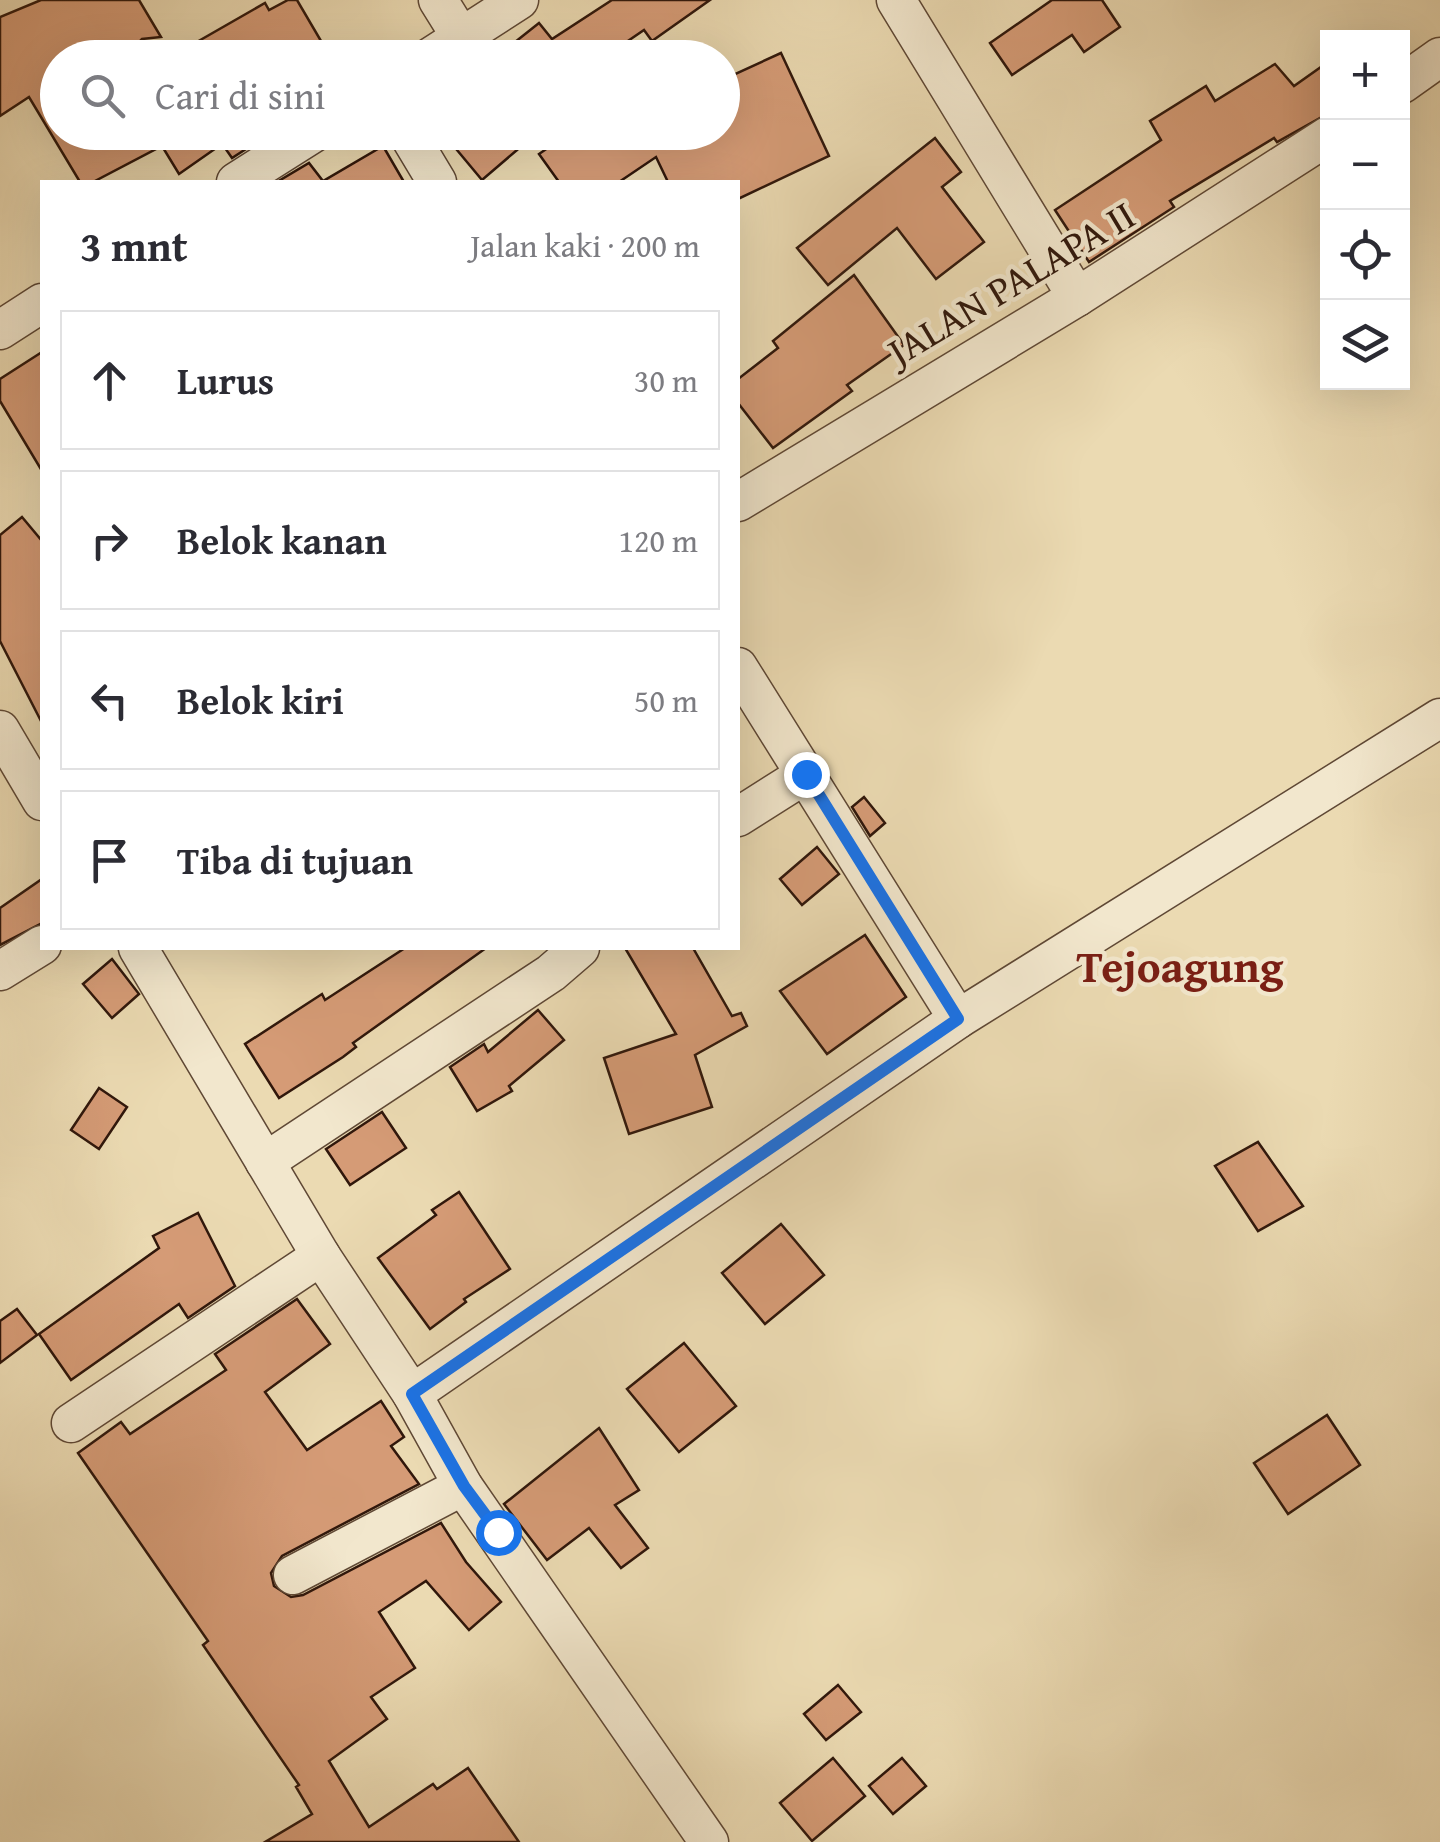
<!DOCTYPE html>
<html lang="id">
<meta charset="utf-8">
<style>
:root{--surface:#fff;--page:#f7f7f7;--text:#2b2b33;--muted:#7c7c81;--line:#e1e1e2}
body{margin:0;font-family:"Gentium Book Plus",serif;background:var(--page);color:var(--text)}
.controls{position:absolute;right:30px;top:30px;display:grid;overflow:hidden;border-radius:0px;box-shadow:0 10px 40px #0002}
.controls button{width:90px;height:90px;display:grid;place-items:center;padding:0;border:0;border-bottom:2px solid var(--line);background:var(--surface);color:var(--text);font:50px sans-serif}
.stop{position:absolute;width:30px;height:30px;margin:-22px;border:8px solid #1a73e8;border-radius:50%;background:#fff}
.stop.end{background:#1a73e8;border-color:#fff;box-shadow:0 2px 10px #0008}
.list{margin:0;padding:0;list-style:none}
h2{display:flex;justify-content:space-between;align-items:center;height:130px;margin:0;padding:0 40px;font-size:42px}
h2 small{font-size:32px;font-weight:400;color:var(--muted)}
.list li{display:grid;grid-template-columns:65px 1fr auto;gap:30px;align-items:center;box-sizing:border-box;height:140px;margin:0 20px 20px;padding:0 20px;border:2px solid var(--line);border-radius:0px}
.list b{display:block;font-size:38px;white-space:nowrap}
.list em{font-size:32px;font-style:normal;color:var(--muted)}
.icon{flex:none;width:55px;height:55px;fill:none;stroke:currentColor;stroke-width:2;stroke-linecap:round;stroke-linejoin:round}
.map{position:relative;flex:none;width:1440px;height:1842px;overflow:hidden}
.search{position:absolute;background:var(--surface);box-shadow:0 10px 40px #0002;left:40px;top:40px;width:700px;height:110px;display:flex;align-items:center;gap:25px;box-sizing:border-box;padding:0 35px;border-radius:55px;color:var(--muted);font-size:38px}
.panel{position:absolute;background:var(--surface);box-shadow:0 10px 40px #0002;left:40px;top:180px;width:700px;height:770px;border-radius:0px}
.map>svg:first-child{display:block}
.building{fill:#d59b76;stroke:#30170b;stroke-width:2.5}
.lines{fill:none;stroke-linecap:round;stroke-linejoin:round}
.minor-casing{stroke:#5f4835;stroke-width:41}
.minor{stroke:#f2e7cd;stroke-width:38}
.route{stroke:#1a73e8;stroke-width:12}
.labels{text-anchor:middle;stroke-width:9;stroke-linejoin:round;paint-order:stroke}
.street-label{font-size:40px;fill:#30170b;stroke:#f2e7cd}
.quarter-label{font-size:45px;font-weight:bold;fill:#7a1f14;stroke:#f2e7cd}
</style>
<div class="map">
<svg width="1440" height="1842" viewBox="0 0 1440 1842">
<rect width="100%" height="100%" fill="#ebdab2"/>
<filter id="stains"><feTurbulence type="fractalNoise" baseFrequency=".002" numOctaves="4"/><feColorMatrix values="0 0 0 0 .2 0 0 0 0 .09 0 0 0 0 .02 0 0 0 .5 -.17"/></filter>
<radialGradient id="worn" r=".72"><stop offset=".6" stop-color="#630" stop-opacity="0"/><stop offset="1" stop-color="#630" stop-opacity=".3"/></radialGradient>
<g class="building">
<polygon points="41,0 139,0 161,37 142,39 123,58 58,58 58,132 239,132 179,174 162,146 93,182 80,182 29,97 0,116 0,17"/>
<polygon points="288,0 297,0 331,58 169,58 265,3 269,10"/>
<polygon points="612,0 710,0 652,41 644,30 603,58 495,58 539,23 552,39"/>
<polygon points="1052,0 1102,0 1120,27 1084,52 1072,35 1012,75 990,43"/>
<polygon points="781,53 829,156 738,199 738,182 668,182 656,157 619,182 559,182 539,154 571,132 722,132 722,80"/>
<polygon points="1328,62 1327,114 1277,142 1274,138 1170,201 1174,207 1089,262 1055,210 1161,140 1150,121 1206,86 1215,101 1275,64 1294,86"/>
<polygon points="252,132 272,132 232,158 225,148"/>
<polygon points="442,132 502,132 517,150 482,180"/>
<polygon points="935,138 961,172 942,187 984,242 936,279 897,228 828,285 797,248"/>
<polygon points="383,146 404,182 277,182 309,163 323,181"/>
<polygon points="854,275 904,345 847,385 852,391 773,448 738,403 738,379 778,348 773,341"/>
<polygon points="42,352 42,471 0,401 0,379"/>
<polygon points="22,517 42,541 42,723 0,641 0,535"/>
<polygon points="864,797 885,823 870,836 852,807"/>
<polygon points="817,847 839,874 802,905 780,879"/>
<polygon points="42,879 42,923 0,945 0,908"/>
<polygon points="865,935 906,997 827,1054 780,991"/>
<polygon points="405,948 486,948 353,1043 356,1047 343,1057 279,1098 245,1044 322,994 325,1000"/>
<polygon points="625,948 693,948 732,1016 741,1013 747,1026 695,1055 712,1107 629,1134 604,1058 676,1034"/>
<polygon points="112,959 139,994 112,1018 83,984"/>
<polygon points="538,1010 564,1040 509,1086 512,1091 477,1111 450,1067 484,1044 488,1052"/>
<polygon points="99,1088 127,1107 99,1149 71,1130"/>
<polygon points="382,1112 406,1148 350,1185 326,1149"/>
<polygon points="1258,1142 1303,1206 1258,1231 1215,1166"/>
<polygon points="459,1192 510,1269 464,1299 466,1302 430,1329 378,1258 436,1215 432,1210"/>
<polygon points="198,1213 235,1286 188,1318 179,1304 71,1380 39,1334 159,1248 153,1236"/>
<polygon points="781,1224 824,1275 765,1324 722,1273"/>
<polygon points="297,1299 330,1344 265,1392 307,1450 381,1401 404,1437 391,1446 419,1484 282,1556 271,1573 274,1586 291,1597 303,1595 441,1523 466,1562 501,1602 469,1630 426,1581 379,1612 415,1668 371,1697 387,1719 329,1761 369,1827 433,1784 437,1789 468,1768 519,1842 265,1842 312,1814 296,1787 299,1785 203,1645 208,1641 78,1453 121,1422 130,1434 226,1370 215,1354"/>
<polygon points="17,1309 37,1335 0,1363 0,1321"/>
<polygon points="684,1343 736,1406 679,1452 627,1389"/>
<polygon points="1327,1415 1360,1465 1288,1514 1254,1463"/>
<polygon points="599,1428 639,1490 615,1505 648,1548 621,1568 589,1528 547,1560 504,1504"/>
<polygon points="838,1685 861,1712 826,1740 804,1714"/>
<polygon points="833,1758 865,1796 812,1841 780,1803"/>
<polygon points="902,1758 926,1786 893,1814 869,1786"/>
</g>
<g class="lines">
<g class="minor-casing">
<g id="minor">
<polyline points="438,0 461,37"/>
<polyline points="896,0 1077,297"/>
<polyline points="429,58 519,0"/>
<polyline points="1402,84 1440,57"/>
<polyline points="407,132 437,182"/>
<polyline points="236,182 315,132"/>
<polyline points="0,330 42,303"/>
<polyline points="738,502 1077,297 1328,136"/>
<polyline points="738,667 958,1019"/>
<polyline points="0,730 42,801"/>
<polyline points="738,817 806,774"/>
<polyline points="138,948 321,1256 412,1394 463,1486 709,1842"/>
<polyline points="0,971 42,945"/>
<polyline points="265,1162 551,973 580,948"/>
<polyline points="412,1394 958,1019 1440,718"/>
<polyline points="71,1423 321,1256"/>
<polyline points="293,1575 463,1486"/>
</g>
</g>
<use href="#minor" class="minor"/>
</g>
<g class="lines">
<polyline class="route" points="498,1532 464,1486 412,1394 958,1019 806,774"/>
</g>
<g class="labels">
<g class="street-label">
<text transform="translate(1011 283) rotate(-31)" y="14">JALAN PALAPA II</text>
</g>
<g class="quarter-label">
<text x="1180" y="982">Tejoagung</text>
</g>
</g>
<rect width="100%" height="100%" filter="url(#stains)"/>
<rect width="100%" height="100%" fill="url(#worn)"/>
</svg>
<div class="controls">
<button>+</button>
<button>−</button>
<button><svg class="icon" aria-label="locate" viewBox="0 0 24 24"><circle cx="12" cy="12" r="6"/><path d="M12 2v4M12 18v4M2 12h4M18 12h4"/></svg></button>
<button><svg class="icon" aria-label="layers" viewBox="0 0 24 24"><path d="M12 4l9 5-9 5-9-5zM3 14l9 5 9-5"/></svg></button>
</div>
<div class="stop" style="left:498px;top:1532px"></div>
<div class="stop end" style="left:806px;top:774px"></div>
<div class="search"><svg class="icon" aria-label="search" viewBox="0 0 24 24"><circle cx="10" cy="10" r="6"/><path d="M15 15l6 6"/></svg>Cari di sini</div>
<section class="panel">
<h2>3 mnt<small>Jalan kaki · 200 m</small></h2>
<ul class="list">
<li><svg class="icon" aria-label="ahead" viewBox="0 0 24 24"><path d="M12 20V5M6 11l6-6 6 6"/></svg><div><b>Lurus</b></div><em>30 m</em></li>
<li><svg class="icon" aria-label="right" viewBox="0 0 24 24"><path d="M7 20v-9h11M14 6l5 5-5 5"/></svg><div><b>Belok kanan</b></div><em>120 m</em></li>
<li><svg class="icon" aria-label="left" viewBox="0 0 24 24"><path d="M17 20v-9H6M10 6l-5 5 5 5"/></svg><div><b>Belok kiri</b></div><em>50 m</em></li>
<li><svg class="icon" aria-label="arrive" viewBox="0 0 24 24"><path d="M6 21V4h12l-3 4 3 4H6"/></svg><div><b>Tiba di tujuan</b></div></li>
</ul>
</section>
</div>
